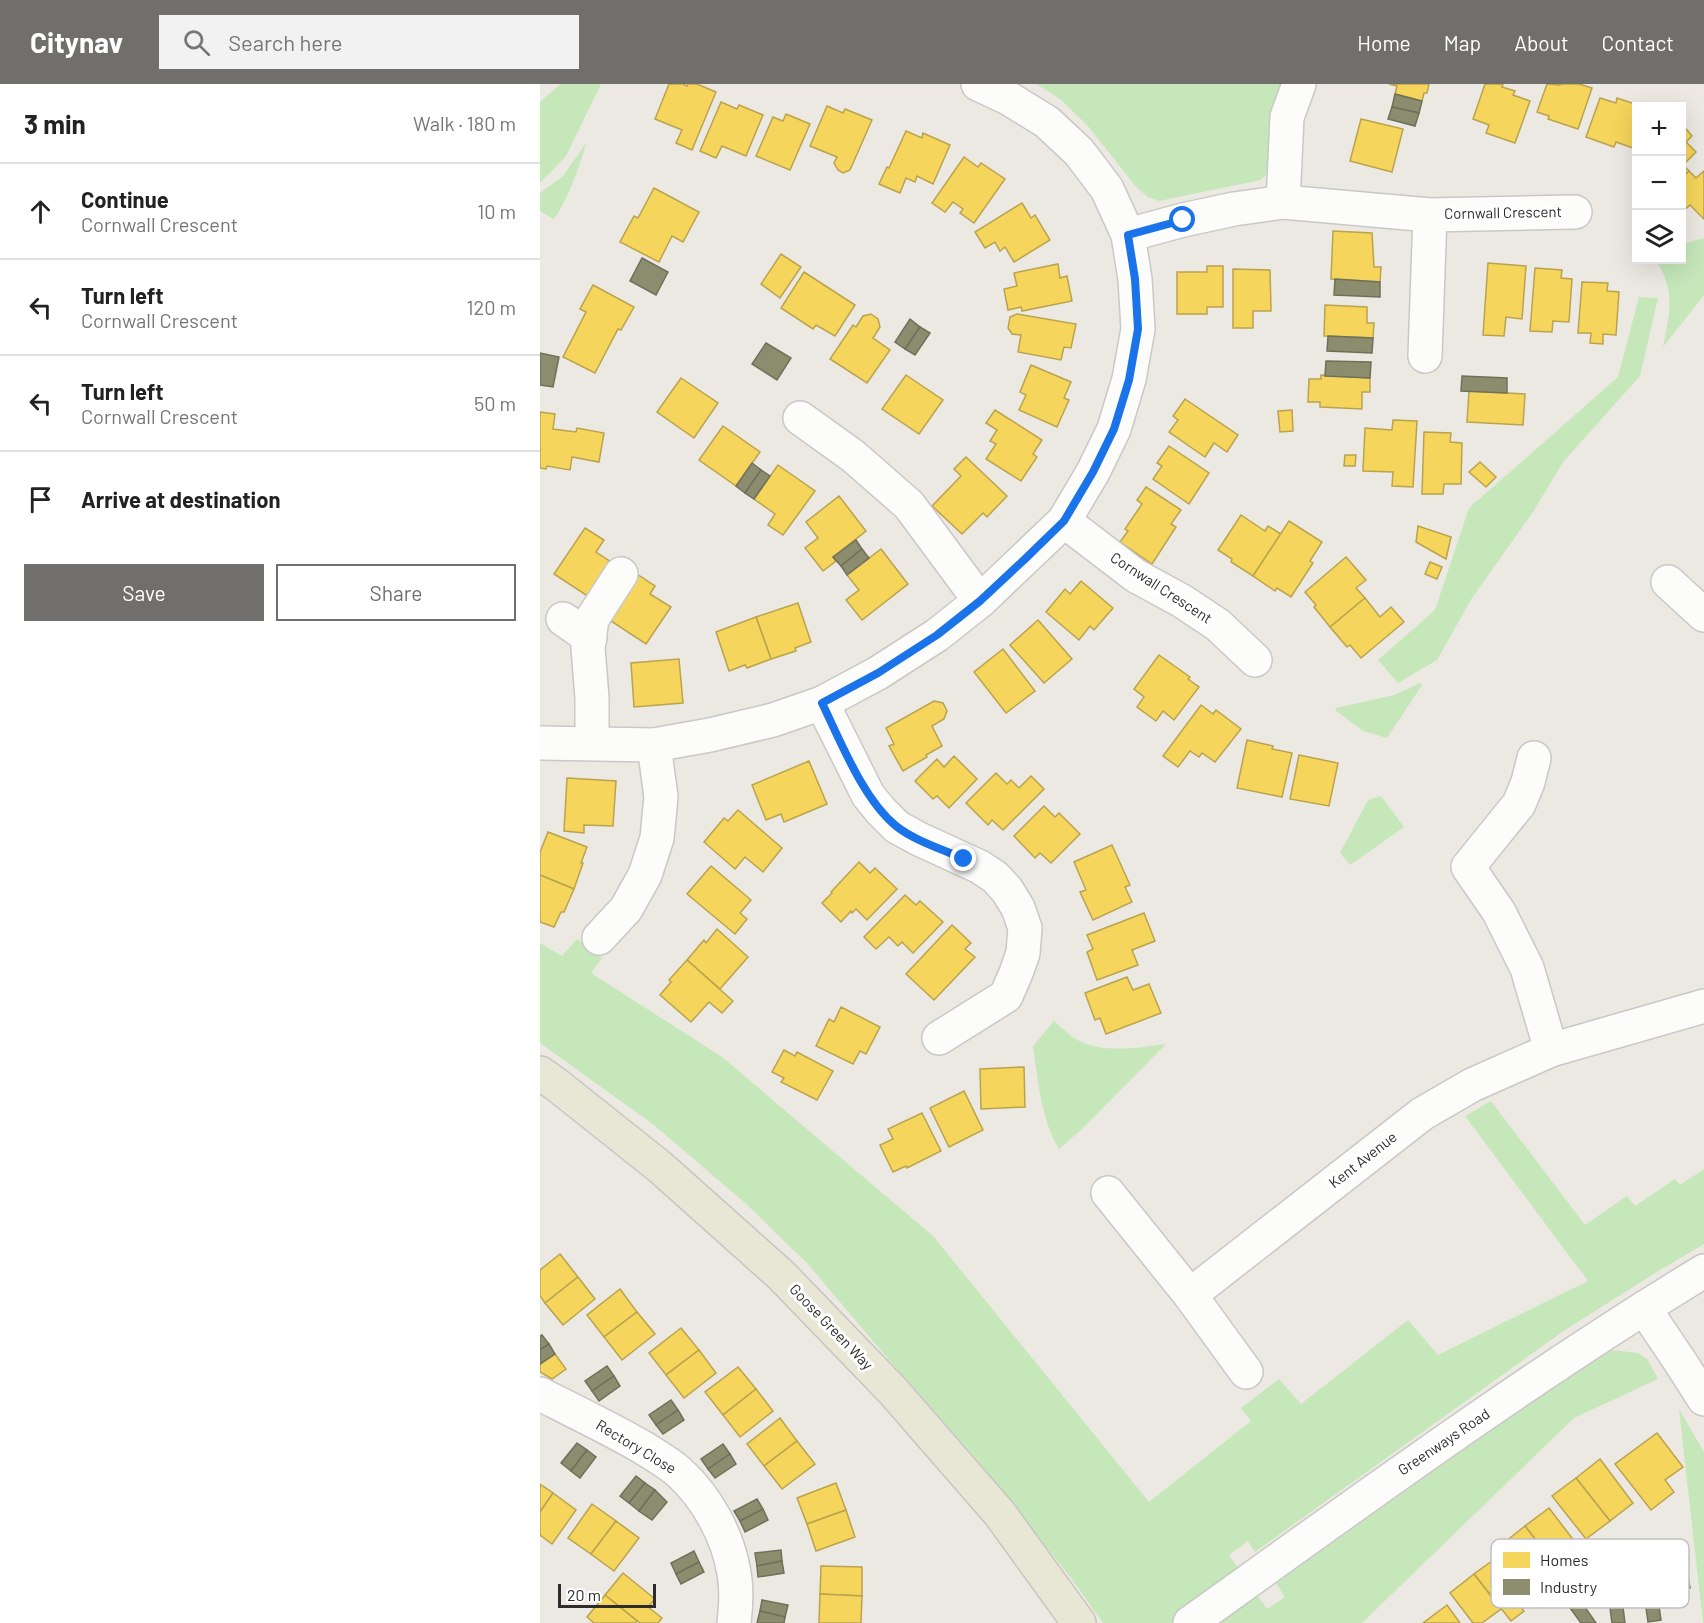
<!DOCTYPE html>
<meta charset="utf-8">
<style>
:root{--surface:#fff;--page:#f2f2f2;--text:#222;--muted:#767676;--line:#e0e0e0;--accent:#706f6c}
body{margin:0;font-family:Barlow,sans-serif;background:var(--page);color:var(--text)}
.controls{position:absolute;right:18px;top:18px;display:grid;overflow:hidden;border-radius:0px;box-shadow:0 6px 24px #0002}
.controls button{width:54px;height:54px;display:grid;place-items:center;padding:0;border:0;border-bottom:2px solid var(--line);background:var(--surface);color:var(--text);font:30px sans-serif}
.scale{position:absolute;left:18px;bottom:15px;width:98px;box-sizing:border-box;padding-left:6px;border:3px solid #2d2d2d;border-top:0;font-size:16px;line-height:21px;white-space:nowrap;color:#2d2d2d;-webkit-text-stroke:4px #fff;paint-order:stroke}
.stop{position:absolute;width:18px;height:18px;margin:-14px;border:4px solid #1a73e8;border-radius:50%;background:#fff}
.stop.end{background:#1a73e8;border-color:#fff;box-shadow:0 2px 6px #0008}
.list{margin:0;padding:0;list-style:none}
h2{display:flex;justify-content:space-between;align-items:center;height:78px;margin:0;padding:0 24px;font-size:26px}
h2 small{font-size:20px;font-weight:400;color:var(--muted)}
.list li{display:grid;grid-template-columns:39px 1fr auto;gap:18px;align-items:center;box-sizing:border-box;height:96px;padding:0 24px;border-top:2px solid var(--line)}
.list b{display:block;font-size:22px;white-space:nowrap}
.list p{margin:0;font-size:20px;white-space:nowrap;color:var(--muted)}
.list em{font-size:20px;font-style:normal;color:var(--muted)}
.actions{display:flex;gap:12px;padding:18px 24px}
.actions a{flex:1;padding:14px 0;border:2px solid var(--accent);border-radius:0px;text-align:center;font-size:21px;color:var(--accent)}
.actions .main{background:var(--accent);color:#fff}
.icon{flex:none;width:33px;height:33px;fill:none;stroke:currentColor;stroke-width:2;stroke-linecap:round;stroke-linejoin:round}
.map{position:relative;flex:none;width:1164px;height:1539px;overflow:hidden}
header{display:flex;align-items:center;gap:36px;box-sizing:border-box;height:84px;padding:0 30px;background:var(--accent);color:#fff}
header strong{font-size:28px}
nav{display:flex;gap:33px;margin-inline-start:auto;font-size:21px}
.search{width:420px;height:54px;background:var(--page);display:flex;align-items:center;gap:15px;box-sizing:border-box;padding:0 21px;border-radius:0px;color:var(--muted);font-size:22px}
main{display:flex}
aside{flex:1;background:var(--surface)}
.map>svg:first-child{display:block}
.green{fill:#c5e7ba}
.homes{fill:#f6d55c;stroke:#baa34e;stroke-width:1.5}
.industry{fill:#8c8c6e;stroke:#70705a;stroke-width:1.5}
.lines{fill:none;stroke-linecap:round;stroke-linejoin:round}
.minor-casing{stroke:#c9c8c7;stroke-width:36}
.major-casing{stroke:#c6c5c3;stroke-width:36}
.minor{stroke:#fcfcfb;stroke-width:33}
.major{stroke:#e8e6d4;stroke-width:33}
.route{stroke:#1a73e8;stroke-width:8}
.labels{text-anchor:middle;stroke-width:6;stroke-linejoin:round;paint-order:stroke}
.street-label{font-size:15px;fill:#2d2d2d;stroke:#fff}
.key{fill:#fff;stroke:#c0c0c0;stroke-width:1.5}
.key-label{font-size:16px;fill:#2d2d2d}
</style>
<header>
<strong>Citynav</strong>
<div class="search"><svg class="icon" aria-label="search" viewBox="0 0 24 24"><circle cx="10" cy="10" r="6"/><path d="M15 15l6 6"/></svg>Search here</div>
<nav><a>Home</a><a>Map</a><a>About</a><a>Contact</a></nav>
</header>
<main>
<aside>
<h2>3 min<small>Walk · 180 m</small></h2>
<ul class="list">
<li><svg class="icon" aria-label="ahead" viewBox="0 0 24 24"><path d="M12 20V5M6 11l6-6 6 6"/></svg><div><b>Continue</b><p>Cornwall Crescent</p></div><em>10 m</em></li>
<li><svg class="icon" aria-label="left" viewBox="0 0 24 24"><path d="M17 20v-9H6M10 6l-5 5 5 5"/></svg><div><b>Turn left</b><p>Cornwall Crescent</p></div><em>120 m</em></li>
<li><svg class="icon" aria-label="left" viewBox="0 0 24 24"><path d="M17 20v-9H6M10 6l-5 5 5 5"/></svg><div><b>Turn left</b><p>Cornwall Crescent</p></div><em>50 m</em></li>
<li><svg class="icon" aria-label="arrive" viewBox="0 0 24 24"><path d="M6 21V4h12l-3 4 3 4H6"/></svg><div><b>Arrive at destination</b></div></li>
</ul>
<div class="actions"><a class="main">Save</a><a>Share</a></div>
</aside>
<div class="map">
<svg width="1164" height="1539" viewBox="0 0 1164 1539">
<rect width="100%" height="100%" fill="#ece9e2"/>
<g class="green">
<polygon points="21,0 61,0 26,72 0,99 0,18"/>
<polygon points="496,0 744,0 729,88 721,96 619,117 608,113 597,104 548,42 520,15"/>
<path d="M46,59C44,71 23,129 13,135L0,127V109L23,92Z"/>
<path d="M1164,154V211L1123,263C1130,227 1136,209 1116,176H1142V160Z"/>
<polygon points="1099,213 1118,214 1100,292 1023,378 993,428 932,514 897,576 858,599 838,576 895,526 929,424 1078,293"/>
<polygon points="880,599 882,601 847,654 823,647 795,626 796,624 854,611"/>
<polygon points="841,712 864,743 810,781 800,769 828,716"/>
<polygon points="37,855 62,874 51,889 182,973 393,1152 609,1418 711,1337 701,1324 739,1295 761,1320 868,1236 898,1271 1048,1197 925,1032 951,1017 1045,1141 1087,1112 1095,1122 1135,1095 1140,1101 1164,1085 1164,1160 1120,1186 1025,1246 715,1468 708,1457 689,1471 727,1525 745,1513 736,1499 1057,1271 1072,1266 1098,1269 1108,1276 1118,1295 1034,1334 822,1539 563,1539 531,1494 438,1377 344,1270 267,1179 204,1118 114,1041 0,959 0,859 22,872"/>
<path d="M514,937C520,942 526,948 532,953C561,971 595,964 626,960L541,1046L519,1065C501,1035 498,996 493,962Z"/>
<polygon points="1139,1325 1164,1368 1164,1539 1163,1539"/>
</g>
<g class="homes">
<polygon points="129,0 143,0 147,2 148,0 157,0 176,8 152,66 136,59 142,46 115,35"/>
<polygon points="849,0 889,0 887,9 884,9 882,17 855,10 857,2"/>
<polygon points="945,0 963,0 962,3 975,7 973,11 990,17 975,59 946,49 949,41 933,35"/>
<polygon points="1007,0 1020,1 1021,0 1039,0 1052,4 1038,45 1008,35 1009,32 997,28"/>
<polygon points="1060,14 1076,19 1077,14 1101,22 1096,22 1096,54 1093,64 1076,58 1074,63 1046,53"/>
<polygon points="181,18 197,25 199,21 223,31 206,72 182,62 176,74 160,67"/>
<polygon points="287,22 303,29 305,25 332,36 310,86 303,89 298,86 294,79 297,73 270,62"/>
<polygon points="246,30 270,40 250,86 216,72 233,33 243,37"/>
<polygon points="821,35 863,45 852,88 810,77"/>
<polygon points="1142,40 1152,52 1146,58 1156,68 1143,81 1149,87 1142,94"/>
<polygon points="366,47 382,54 383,49 410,61 393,100 377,92 375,98 366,94 360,109 339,100 347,83 349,84"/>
<polygon points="424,73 438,83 441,79 465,95 434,139 420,129 423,125 413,118 405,128 392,119"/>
<polygon points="1149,87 1156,94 1164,87 1164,135 1150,121 1147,124 1142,118 1142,94"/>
<polygon points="114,104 159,128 143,158 132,152 119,178 80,158 94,132 98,134"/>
<polygon points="482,119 491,134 495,131 510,156 474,178 465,163 460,167 455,158 445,164 435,148"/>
<polygon points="793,147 832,149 834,183 841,183 840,198 791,195"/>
<polygon points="241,170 261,183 240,214 221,200"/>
<polygon points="948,179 986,182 982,235 966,233 964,252 943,251"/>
<polygon points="518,180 520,194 527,192 532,217 482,227 481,223 468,226 464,205 477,202 474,189"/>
<polygon points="667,182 683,182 683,223 667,223 667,230 637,230 637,188 667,188"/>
<polygon points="995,184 1022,186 1021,194 1032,195 1029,238 1013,237 1012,248 990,247"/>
<polygon points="693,185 730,186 731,227 713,227 713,244 693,244"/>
<polygon points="264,188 315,221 295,252 276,241 273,245 241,224"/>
<polygon points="1042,198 1068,199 1067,207 1079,208 1076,251 1063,250 1063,260 1050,259 1051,249 1038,249"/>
<polygon points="53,201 94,223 81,246 78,245 55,289 23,273 46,228 40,225"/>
<polygon points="785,221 827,223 827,239 834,239 833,254 784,252"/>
<polygon points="331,230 338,235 340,243 333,254 350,266 327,299 290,275 313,241 316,243 323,232"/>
<polygon points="477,230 536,240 531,264 524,263 521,276 478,268 481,251 472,250 468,244 470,233"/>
<polygon points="491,281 531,298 524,314 529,316 517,343 479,326 486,311 480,308"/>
<polygon points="366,291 403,316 379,350 342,325"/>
<polygon points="781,291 830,294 830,308 822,308 822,325 780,323 780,318 768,318 769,295 781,295"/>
<polygon points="141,294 178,319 154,354 117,328"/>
<polygon points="929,307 985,310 983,341 927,338"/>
<polygon points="645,315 698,351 687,368 674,359 665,373 629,348 638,336 633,332"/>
<polygon points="455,326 502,356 493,370 497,373 481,397 446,375 456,360 450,357 457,346 446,339"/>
<polygon points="752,326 753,347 740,348 738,327"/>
<polygon points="0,328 15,330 13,345 36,348 37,344 64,349 59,378 32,373 30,386 7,382 6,385 0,384"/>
<polygon points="853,336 877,337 873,403 852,402 853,388 823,387 825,344 852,346"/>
<polygon points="183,342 220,368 196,402 159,376"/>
<polygon points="884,348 911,349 910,358 922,359 921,400 904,400 903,410 882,410"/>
<polygon points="629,362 669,389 649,420 613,395 622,382 617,379"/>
<polygon points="805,371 816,371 815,382 804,382"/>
<polygon points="426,373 467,412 447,433 443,429 422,450 392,422 421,392 414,385"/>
<polygon points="940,378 956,393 946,403 929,388"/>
<polygon points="238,381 275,407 243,451 228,441 235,430 214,415"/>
<polygon points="606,403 641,426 631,440 636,443 612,480 580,458 588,447 585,445 602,420 597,416"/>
<polygon points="299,412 326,447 293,473 296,477 283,487 265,464 278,454 266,438"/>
<polygon points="701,431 725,447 728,442 741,450 713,492 691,478 692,475 678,466"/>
<polygon points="749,437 782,458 770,477 773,479 751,513 737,504 735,507 713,492"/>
<polygon points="878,442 911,453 906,475 876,458"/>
<polygon points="45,444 64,456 56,468 74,480 52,515 14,490"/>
<polygon points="341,465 368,500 322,536 306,516 319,506 307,491"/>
<polygon points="806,473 826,496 816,504 825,514 790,543 774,523 776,521 765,508"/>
<polygon points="890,478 902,483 897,495 885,490"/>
<polygon points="97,490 115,502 110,510 131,523 106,560 68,535"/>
<polygon points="541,497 573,524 554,546 550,542 539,556 506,528 525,505 530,510"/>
<polygon points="825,514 840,533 851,523 864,538 821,574 810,561 807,563 790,543"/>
<polygon points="258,519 271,558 255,564 256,567 231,575 216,533"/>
<polygon points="216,533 231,575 207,584 205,581 189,587 176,548"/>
<polygon points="498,536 532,575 504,599 470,561"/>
<polygon points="463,565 495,607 466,629 434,588"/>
<polygon points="619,571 650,593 648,595 659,603 634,636 623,627 616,637 597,623 604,613 594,605"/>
<polygon points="139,575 143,619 94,623 91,579"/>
<polygon points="394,617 403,619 407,627 404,635 392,642 402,662 386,671 387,673 363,687 349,662 354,660 346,644"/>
<polygon points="661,621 673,630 676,626 701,645 675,678 662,669 659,673 650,667 638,683 623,672"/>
<polygon points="707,656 733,662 732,665 752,669 742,713 697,704"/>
<polygon points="759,671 798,679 789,722 750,715"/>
<polygon points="414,672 437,695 409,724 397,712 393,715 375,697 397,675 404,683"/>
<polygon points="269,677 287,720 244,738 241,730 226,736 212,701"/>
<polygon points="456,689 467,700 471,696 479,704 491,692 504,705 463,746 452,736 448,741 426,719"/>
<polygon points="27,694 76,697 73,742 44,741 44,749 24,747"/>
<polygon points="504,722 515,733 519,729 540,750 511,779 500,769 495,774 474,752"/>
<polygon points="198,726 242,764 223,788 205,773 195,785 164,758 184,734 188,737"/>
<polygon points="8,748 47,763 41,779 43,779 34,805 0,791 0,768"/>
<polygon points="572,761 590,801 585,803 592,818 553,836 540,808 546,806 534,778"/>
<polygon points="319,778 330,789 335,784 357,805 327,836 316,825 312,829 311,827 301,838 282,819 292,809 291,808"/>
<polygon points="171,782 211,816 200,829 207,835 195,850 147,810"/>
<polygon points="0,791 34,805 24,828 21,828 14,843 0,838"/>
<polygon points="365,811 376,821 380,817 403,838 373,869 362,858 358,862 349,853 336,865 324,853"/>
<polygon points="604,829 615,857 592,866 598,881 557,896 547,868 553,865 547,851"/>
<polygon points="412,841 431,859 425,865 435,873 394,916 366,890"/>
<polygon points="177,845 208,873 180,905 147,876 164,856 166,859"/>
<polygon points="147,876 193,917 182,929 169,918 151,938 120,911 131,898 129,896"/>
<polygon points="587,893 593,906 609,900 621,929 566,950 560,934 555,936 545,909"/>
<polygon points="301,923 340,943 326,970 320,967 313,980 276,962 289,935 294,938"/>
<polygon points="244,966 255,972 257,968 293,987 277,1016 241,998 244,994 232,988"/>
<polygon points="484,983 485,1023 441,1025 440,985"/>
<polygon points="424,1007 443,1046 409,1063 390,1024"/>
<polygon points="382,1029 401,1067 367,1084 366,1082 353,1088 340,1061 353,1055 348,1045"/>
<polygon points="20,1170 38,1193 5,1219 0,1212 0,1186"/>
<polygon points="38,1193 55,1215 23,1241 5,1219"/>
<polygon points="80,1205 97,1228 64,1253 47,1231"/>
<polygon points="97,1228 115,1250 82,1276 64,1253"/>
<polygon points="141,1244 159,1266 126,1291 109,1269"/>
<polygon points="159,1266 176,1289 144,1314 126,1291"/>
<polygon points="15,1270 26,1285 12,1295 0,1288 0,1280"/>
<polygon points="198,1283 216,1305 183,1331 165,1308"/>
<polygon points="216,1305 233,1327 200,1353 183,1331"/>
<polygon points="240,1334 257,1357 224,1382 207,1360"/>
<polygon points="1117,1349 1143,1383 1125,1396 1134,1408 1111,1426 1075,1380"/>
<polygon points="257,1357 275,1380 242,1405 224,1382"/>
<polygon points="1060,1375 1093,1419 1070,1437 1036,1394"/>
<polygon points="1036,1394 1070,1437 1046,1455 1012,1412"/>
<polygon points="296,1399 306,1426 267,1440 257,1414"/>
<polygon points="0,1400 13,1409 0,1428"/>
<polygon points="13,1409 36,1426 12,1460 0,1451 0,1428"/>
<polygon points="52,1420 76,1437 51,1470 28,1454"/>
<polygon points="1009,1424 1035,1458 1012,1477 985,1442"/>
<polygon points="306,1426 315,1453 276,1467 267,1440"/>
<polygon points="76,1437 99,1454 74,1487 51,1470"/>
<polygon points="985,1442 1012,1477 988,1495 961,1461"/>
<polygon points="959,1472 985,1507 974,1514 984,1527 971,1537 934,1490"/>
<polygon points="281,1482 322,1483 322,1512 280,1510"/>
<polygon points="83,1489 115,1515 108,1523 122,1534 118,1539 100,1539 65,1511"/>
<polygon points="934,1490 961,1525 942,1539 933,1539 910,1509"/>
<polygon points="280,1510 322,1512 321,1539 279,1539"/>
<polygon points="65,1511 97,1537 95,1539 54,1539 47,1533"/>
<polygon points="907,1521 920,1539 883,1539"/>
</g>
<g class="industry">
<polygon points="855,10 882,17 879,29 852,23"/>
<polygon points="852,23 879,29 875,42 848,35"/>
<polygon points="102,174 128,188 116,211 90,197"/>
<polygon points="795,195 840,198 840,213 794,211"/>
<polygon points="370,235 380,243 365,265 355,258"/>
<polygon points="380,243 390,249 375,271 365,265"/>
<polygon points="788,252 833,254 832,269 787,267"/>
<polygon points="226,259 251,274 237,296 212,280"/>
<polygon points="0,269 19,273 13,303 0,301"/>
<polygon points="786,277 831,278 830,294 785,292"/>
<polygon points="922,292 967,294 967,309 921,307"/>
<polygon points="212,379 221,386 205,409 196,402"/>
<polygon points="221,386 230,392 214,415 205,409"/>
<polygon points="316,456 322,465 301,482 293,473"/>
<polygon points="322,465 329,474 307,491 301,482"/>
<polygon points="2,1251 9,1260 0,1266 0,1252"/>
<polygon points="9,1260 15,1270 0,1280 0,1266"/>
<polygon points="67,1282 74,1292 52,1307 45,1297"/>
<polygon points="74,1292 80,1302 59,1317 52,1307"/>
<polygon points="131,1316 138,1326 116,1341 109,1331"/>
<polygon points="138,1326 144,1336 123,1350 116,1341"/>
<polygon points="37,1359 47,1366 31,1387 21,1379"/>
<polygon points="183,1360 190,1370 168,1385 161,1375"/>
<polygon points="47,1366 56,1373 40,1394 31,1387"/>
<polygon points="190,1370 196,1380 175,1394 168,1385"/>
<polygon points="96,1392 105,1399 89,1419 80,1412"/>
<polygon points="105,1399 115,1406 99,1427 89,1419"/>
<polygon points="115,1406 127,1418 112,1436 99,1427"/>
<polygon points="217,1415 223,1425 200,1437 194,1427"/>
<polygon points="223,1425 228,1436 205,1448 200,1437"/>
<polygon points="241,1466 242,1477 217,1482 215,1469"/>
<polygon points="154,1467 159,1478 136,1490 131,1479"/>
<polygon points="242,1477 244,1489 218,1493 217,1482"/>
<polygon points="1145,1477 1150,1504 1138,1506 1133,1479"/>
<polygon points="159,1478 164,1488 141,1500 136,1490"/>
<polygon points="1117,1508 1121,1536 1108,1538 1104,1510"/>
<polygon points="1082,1515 1085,1539 1072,1539 1069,1516"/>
<polygon points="222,1516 248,1521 245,1533 220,1527"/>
<polygon points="1040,1516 1056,1539 1041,1539 1030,1524"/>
<polygon points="220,1527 245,1533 244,1539 217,1539"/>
</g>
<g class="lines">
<g class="minor-casing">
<g id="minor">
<polyline points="743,118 747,33 759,0"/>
<polyline points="588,151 643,136 694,125 743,118 890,131 1035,128"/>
<polyline points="885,272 890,131"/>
<polyline points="260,334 313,372 369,421 440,517"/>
<polyline points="524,437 596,492 642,517 678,541 715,576"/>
<polyline points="1128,498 1164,531"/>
<polyline points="23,535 50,554"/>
<polyline points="282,619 328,711 341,727 357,743 379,755 440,783 455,793 467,806 478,824 485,844 483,869 476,889 466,912 399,954"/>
<polyline points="0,659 114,661 170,651 233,636 282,619 338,589 397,551 440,517 524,437 553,388 574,345 589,295 598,245 595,195 588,151 567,105 539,68 507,38 468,14 438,0"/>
<polyline points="52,659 52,614 48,564 52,535 81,490"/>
<polyline points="994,674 988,698 979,720 928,783 959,828 987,884 1011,966"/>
<polyline points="59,854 86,825 105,791 117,754 121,713 114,661"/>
<polyline points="568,1109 650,1211 706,1288"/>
<polyline points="650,1211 882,1030 932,1001 1011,966 1164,922"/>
<polyline points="1104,1224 1141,1279 1164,1315"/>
<path d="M0,1310C34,1327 69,1344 102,1363C115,1371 129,1379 140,1389C167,1414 188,1452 194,1489C197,1505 196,1522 194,1539"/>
<path d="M650,1539C819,1418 986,1295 1164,1187"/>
</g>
</g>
<g class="major-casing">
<polyline id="major" points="0,989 17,1001 120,1083 241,1191 353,1307 460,1430 539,1539"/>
</g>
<use href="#minor" class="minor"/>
<use href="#major" class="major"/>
</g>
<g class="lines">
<path class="route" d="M424,775C402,765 375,757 356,742C323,715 301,658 282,619L338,589L397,551L440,517L485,475L524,437L553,388L574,345L589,296L598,245L595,195L588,151L643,136"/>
</g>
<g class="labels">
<g class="street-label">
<text transform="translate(963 129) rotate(-1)" y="5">Cornwall Crescent</text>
<text transform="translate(621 504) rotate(33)" y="5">Cornwall Crescent</text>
<text transform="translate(823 1076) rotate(-38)" y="5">Kent Avenue</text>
<text transform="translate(291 1243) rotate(46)" y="5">Goose Green Way</text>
<text transform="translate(904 1358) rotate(-34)" y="5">Greenways Road</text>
<text transform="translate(96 1363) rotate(31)" y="5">Rectory Close</text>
</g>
</g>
<rect x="951" y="1455" width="198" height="69" rx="9" class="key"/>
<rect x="963" y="1468" width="27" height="16" fill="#f6d55c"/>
<rect x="963" y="1495" width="27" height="16" fill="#8c8c6e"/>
<g class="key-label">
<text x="1000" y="1482">Homes</text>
<text x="1000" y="1509">Industry</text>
</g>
</svg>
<div class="controls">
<button>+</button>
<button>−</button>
<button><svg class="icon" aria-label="layers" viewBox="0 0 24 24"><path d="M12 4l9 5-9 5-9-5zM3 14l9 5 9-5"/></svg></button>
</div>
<div class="scale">20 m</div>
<div class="stop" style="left:643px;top:136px"></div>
<div class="stop end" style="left:424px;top:775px"></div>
</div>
</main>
